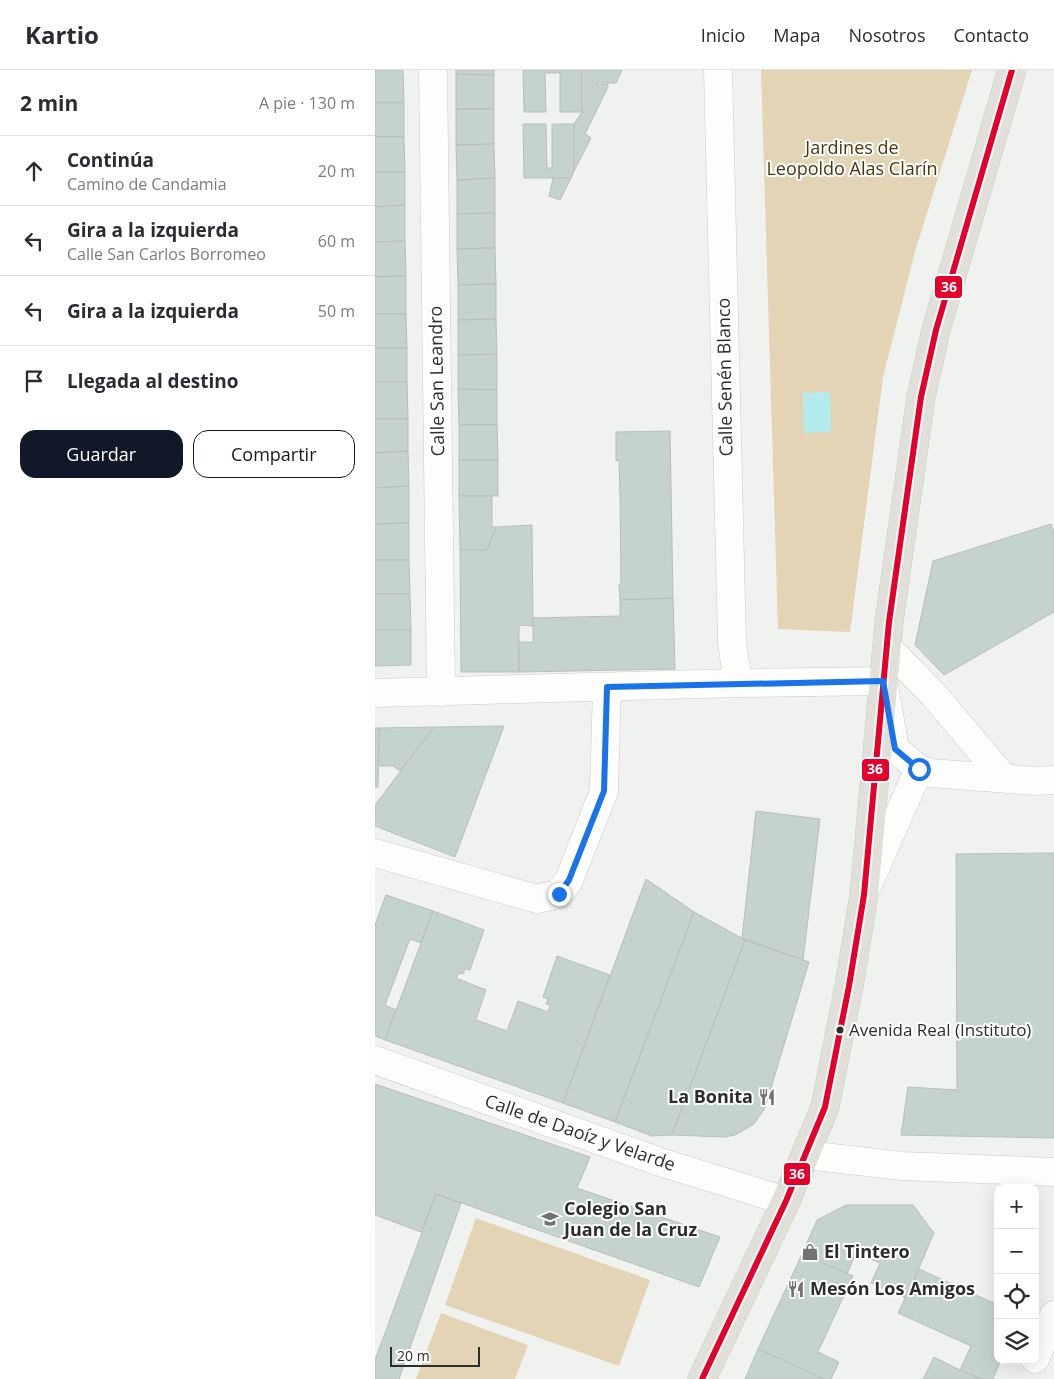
<!DOCTYPE html>
<html lang="es">
<meta charset="utf-8">
<style>
:root{--surface:#fff;--page:#f7f7f7;--text:#2b2b33;--muted:#7c7c81;--line:#e1e1e2;--accent:#111827}
body{margin:0;font-family:"Open Sans",sans-serif;background:var(--page);color:var(--text)}
.controls{position:absolute;right:15px;bottom:15px;display:grid;overflow:hidden;border-radius:10px;box-shadow:0 5px 20px #0002}
.controls button{width:45px;height:45px;display:grid;place-items:center;padding:0;border:0;border-bottom:1px solid var(--line);background:var(--surface);color:var(--text);font:25px sans-serif}
.scale{position:absolute;left:15px;bottom:12px;width:90px;box-sizing:border-box;padding-left:5px;border:2px solid #2c2e2c;border-top:0;font-size:14px;line-height:18px;white-space:nowrap;color:#2c2e2c;-webkit-text-stroke:4px #fefffe;paint-order:stroke}
.stop{position:absolute;width:15px;height:15px;margin:-11px;border:4px solid #1a73e8;border-radius:50%;background:#fff}
.stop.end{background:#1a73e8;border-color:#fff;box-shadow:0 1px 5px #0008}
.list{margin:0;padding:0;list-style:none}
h2{display:flex;justify-content:space-between;align-items:center;height:65px;margin:0;padding:0 20px;font-size:21px}
h2 small{font-size:16px;font-weight:400;color:var(--muted)}
.list li{display:grid;grid-template-columns:32px 1fr auto;gap:15px;align-items:center;box-sizing:border-box;height:70px;padding:0 20px;border-top:1px solid var(--line)}
.list b{display:block;font-size:19px;white-space:nowrap}
.list p{margin:0;font-size:16px;white-space:nowrap;color:var(--muted)}
.list em{font-size:16px;font-style:normal;color:var(--muted)}
.actions{display:flex;gap:10px;padding:15px 20px}
.actions a{flex:1;padding:11px 0;border:1px solid var(--accent);border-radius:15px;text-align:center;font-size:18px;color:var(--accent)}
.actions .main{background:var(--accent);color:#fff}
.icon{flex:none;width:28px;height:28px;fill:none;stroke:currentColor;stroke-width:2;stroke-linecap:round;stroke-linejoin:round}
.map{position:relative;flex:none;width:679px;height:1309px;overflow:hidden}
header{display:flex;align-items:center;gap:30px;box-sizing:border-box;height:70px;padding:0 25px;background:var(--surface);border-bottom:1px solid var(--line)}
header strong{font-size:24px}
nav{display:flex;gap:28px;margin-inline-start:auto;font-size:18px}
main{display:flex}
aside{flex:1;background:var(--surface)}
.map>svg:first-child{display:block}
.green{fill:#e3d4b6}
.water{fill:#b4ecee}
.building{fill:#c4d3cc;stroke:#bbbebb}
.lines{fill:none;stroke-linecap:round;stroke-linejoin:round}
.minor-casing{stroke:#caccc9;stroke-width:29}
.major-casing{stroke:#cbccca;stroke-width:29}
.minor{stroke:#fdfdfc;stroke-width:28}
.major{stroke:#e0e0d9;stroke-width:28}
.bus-1-casing{stroke:#fefffe;stroke-width:10}
.bus-1{stroke:#e4002b;stroke-width:6}
.route{stroke:#1a73e8;stroke-width:6}
.bus-dot{fill:#2c2e2c;stroke:#fefffe;stroke-width:2}
.labels{text-anchor:middle;stroke-width:4;stroke-linejoin:round;paint-order:stroke}
.bus-label{font-size:17px;fill:#2c2e2c;stroke:#fefffe;text-anchor:start}
.park-label{font-size:18px;fill:#4c370b;stroke:#fefffe}
.street-label{font-size:18px;fill:#2c2e2c;stroke:#fefffe}
.poi-label{font-size:18px;font-weight:bold;fill:#2c2e2c;stroke:#fefffe;text-anchor:start}
.line-badge{stroke:#fefffe;stroke-width:2}
.badge-label{font-size:14px;text-anchor:middle;font-weight:bold;fill:#fff}
</style>
<header>
<strong>Kartio</strong>
<nav><a>Inicio</a><a>Mapa</a><a>Nosotros</a><a>Contacto</a></nav>
</header>
<main>
<aside>
<h2>2 min<small>A pie · 130 m</small></h2>
<ul class="list">
<li><svg class="icon" aria-label="ahead" viewBox="0 0 24 24"><path d="M12 20V5M6 11l6-6 6 6"/></svg><div><b>Continúa</b><p>Camino de Candamia</p></div><em>20 m</em></li>
<li><svg class="icon" aria-label="left" viewBox="0 0 24 24"><path d="M17 20v-9H6M10 6l-5 5 5 5"/></svg><div><b>Gira a la izquierda</b><p>Calle San Carlos Borromeo</p></div><em>60 m</em></li>
<li><svg class="icon" aria-label="left" viewBox="0 0 24 24"><path d="M17 20v-9H6M10 6l-5 5 5 5"/></svg><div><b>Gira a la izquierda</b></div><em>50 m</em></li>
<li><svg class="icon" aria-label="arrive" viewBox="0 0 24 24"><path d="M6 21V4h12l-3 4 3 4H6"/></svg><div><b>Llegada al destino</b></div></li>
</ul>
<div class="actions"><a class="main">Guardar</a><a>Compartir</a></div>
</aside>
<div class="map">
<svg width="679" height="1309" viewBox="0 0 679 1309">
<rect width="100%" height="100%" fill="#eff2ee"/>
<g class="green">
<polygon points="386,0 597,0 541,178 508,307 475,562 403,559"/>
<polygon points="101,1148 275,1210 244,1296 70,1235"/>
<polygon points="66,1243 153,1275 140,1309 41,1309"/>
</g>
<polygon class="water" points="455,322 456,362 429,363 428,323"/>
<g class="building">
<polygon points="0,0 28,0 29,33 0,33"/>
<polygon points="81,0 119,0 119,5 81,4"/>
<polygon points="148,0 207,0 207,42 185,42 185,3 170,3 171,42 149,42"/>
<polygon points="207,0 247,0 241,13 222,13 222,15 233,14 233,17 210,64 216,68 199,101 199,54 207,42"/>
<polygon points="81,4 119,5 119,39 81,39"/>
<rect x="0" y="33" width="29" height="34"/>
<polygon points="81,39 119,39 119,74 81,75"/>
<polygon points="148,54 171,54 172,98 177,98 177,54 199,54 199,101 196,108 149,108"/>
<polygon points="0,67 29,67 30,102 0,102"/>
<polygon points="119,74 120,108 82,110 81,75"/>
<polygon points="0,102 30,102 30,135 0,137"/>
<polygon points="120,108 120,143 82,144 82,110"/>
<polygon points="178,108 196,108 185,130 174,126"/>
<polygon points="30,135 30,171 0,172 0,137"/>
<polygon points="120,143 120,178 82,179 82,144"/>
<polygon points="30,171 31,206 0,207 0,172"/>
<polygon points="120,178 121,214 83,215 82,179"/>
<polygon points="31,206 31,244 0,244 0,207"/>
<polygon points="121,214 121,249 83,250 83,215"/>
<polygon points="0,244 31,244 32,278 0,278"/>
<polygon points="121,249 122,284 83,285 83,250"/>
<rect x="0" y="278" width="32" height="34"/>
<polygon points="122,284 122,320 83,319 83,285"/>
<polygon points="0,312 32,312 33,349 0,349"/>
<polygon points="83,319 122,320 122,355 84,355"/>
<polygon points="0,349 33,349 33,381 0,383"/>
<polygon points="84,355 122,355 123,390 84,390"/>
<polygon points="295,361 298,528 245,530 244,514 246,514 245,426 244,390 241,391 241,362"/>
<polygon points="33,381 34,416 0,418 0,383"/>
<rect x="84" y="390" width="39" height="36"/>
<polygon points="34,416 34,453 0,454 0,418"/>
<polygon points="84,426 117,426 117,457 121,457 112,480 85,480"/>
<polygon points="34,453 34,490 0,490 0,454"/>
<polygon points="676,454 679,462 679,542 569,605 540,575 558,491"/>
<polygon points="157,455 158,556 144,555 144,602 86,602 85,480 112,480 121,457"/>
<polygon points="0,490 34,490 35,524 0,524"/>
<polygon points="0,524 35,524 36,560 0,560"/>
<polygon points="298,528 300,599 144,602 144,572 158,572 158,548 245,546 245,530"/>
<polygon points="0,560 36,560 36,595 0,596"/>
<polygon points="129,656 80,787 0,756 0,735 59,657"/>
<polygon points="59,657 25,701 18,696 3,696 4,658"/>
<polygon points="0,658 4,658 3,717 0,717"/>
<polygon points="381,741 445,749 428,890 367,868"/>
<polygon points="679,783 679,1068 526,1065 533,1017 582,1020 581,784"/>
<polygon points="271,809 319,842 240,1052 188,1033"/>
<polygon points="11,825 58,841 46,873 35,869 10,935 21,940 10,970 0,966 0,855"/>
<polygon points="58,841 109,860 95,900 90,899 88,904 84,903 81,908 111,920 101,950 132,961 143,931 173,942 175,935 171,934 173,929 168,927 182,886 235,905 188,1033 10,970"/>
<polygon points="319,842 370,870 297,1065 277,1066 240,1052"/>
<polygon points="370,870 434,892 390,1038 379,1054 360,1065 350,1067 297,1065"/>
<polygon points="0,1014 215,1087 202,1118 345,1167 324,1217 61,1124 46,1162 0,1145"/>
<polygon points="61,1124 86,1133 24,1309 0,1309 0,1290"/>
<polygon points="471,1135 538,1135 559,1163 531,1228 496,1213 505,1193 481,1183 472,1204 427,1184 442,1150"/>
<polygon points="427,1184 478,1206 443,1282 464,1292 456,1309 449,1309 383,1279"/>
<polygon points="544,1199 623,1235 623,1290 626,1290 618,1309 606,1309 585,1300 596,1276 523,1243"/>
<polygon points="383,1279 449,1309 370,1309"/>
<polygon points="559,1287 585,1300 606,1309 548,1309"/>
</g>
<g class="lines">
<g class="minor-casing">
<g id="minor">
<polyline points="58,0 66,622"/>
<polyline points="343,0 357,572 363,613"/>
<polyline points="512,577 558,624 629,708"/>
<polyline points="0,623 363,613 508,611 520,679 544,699 555,703 661,711 679,710"/>
<polyline points="0,783 162,829 184,824 194,810 229,721 232,617"/>
<polyline points="491,819 544,699"/>
<polyline points="0,990 285,1092 411,1131"/>
<polyline points="431,1085 527,1096 679,1102"/>
<polyline points="660,1289 679,1245"/>
</g>
</g>
<g class="major-casing">
<polyline id="major" points="327,1309 411,1131 450,1037 474,916 489,825 514,552 546,327 561,260 637,0"/>
</g>
<use href="#minor" class="minor"/>
<use href="#major" class="major"/>
<g class="bus-1-casing">
<polyline id="bus-1" points="327,1309 411,1131 450,1037 474,916 489,825 514,552 546,327 561,260 637,0"/>
</g>
<use href="#bus-1" class="bus-1"/>
</g>
<g class="lines">
<polyline class="route" points="184,824 194,810 229,721 232,617 508,611 520,679 544,699"/>
</g>
<defs>
<g id="restaurant-bare" transform="scale(1.35)"><path d="M-5-6h1v4h1v-4h1v4h1v-4h1v5L-1.5 .5V6h-2V.5L-5-1ZM5-6V6H3V1.5H1.5Q1.5-4 5-6Z" fill="#707370" stroke="#fefffe" stroke-width="2.5" paint-order="stroke"/></g>
<g id="school-bare" transform="scale(1.35)"><path d="M0-5L7-2L0 1L-7-2ZM-4 1L0 2.5L4 1V4Q0 6-4 4Z" fill="#707370" stroke="#fefffe" stroke-width="2.5" paint-order="stroke"/></g>
<g id="shop-bare" transform="scale(1.35)"><path d="M-5-2.5h2.3a2.7 3.5 0 0 1 5.4 0H5L5.5 6h-11ZM-1.5-2.5h3a1.5 2.3 0 0 0-3 0Z" fill="#707370" stroke="#fefffe" stroke-width="2.5" paint-order="stroke"/></g>
</defs>
<g fill-rule="evenodd">
<use href="#restaurant-bare" x="392" y="1027"/>
<use href="#school-bare" x="175" y="1149"/>
<use href="#shop-bare" x="435" y="1182"/>
<use href="#restaurant-bare" x="421" y="1219"/>
</g>
<circle class="bus-dot" cx="465" cy="960" r="4.5"/>
<g class="labels">
<g class="bus-label">
<text x="474" y="966">Avenida Real (Instituto)</text>
</g>
<g class="park-label">
<text x="477" y="84">Jardines de<tspan x="477" dy="21">Leopoldo Alas Clarín</tspan></text>
</g>
<g class="street-label">
<text transform="translate(350 307) rotate(-91)" y="6">Calle Senén Blanco</text>
<text transform="translate(62 311) rotate(-91)" y="6">Calle San Leandro</text>
<text transform="translate(205 1063) rotate(19)" y="6">Calle de Daoíz y Velarde</text>
</g>
<g class="poi-label">
<text x="378" y="1033" text-anchor="end">La Bonita</text>
<text x="189" y="1145">Colegio San<tspan x="189" dy="21">Juan de la Cruz</tspan></text>
<text x="449" y="1188">El Tintero</text>
<text x="435" y="1225">Mesón Los Amigos</text>
</g>
</g>
<g class="line-badge">
<rect x="559" y="205" width="29" height="24" rx="5" fill="#e4002b"/>
<rect x="486" y="688" width="29" height="24" rx="5" fill="#e4002b"/>
<rect x="408" y="1092" width="28" height="24" rx="5" fill="#e4002b"/>
</g>
<g class="badge-label">
<text x="574" y="222">36</text>
<text x="500" y="704">36</text>
<text x="422" y="1109">36</text>
</g>
</svg>
<div class="controls">
<button>+</button>
<button>−</button>
<button><svg class="icon" aria-label="locate" viewBox="0 0 24 24"><circle cx="12" cy="12" r="6"/><path d="M12 2v4M12 18v4M2 12h4M18 12h4"/></svg></button>
<button><svg class="icon" aria-label="layers" viewBox="0 0 24 24"><path d="M12 4l9 5-9 5-9-5zM3 14l9 5 9-5"/></svg></button>
</div>
<div class="scale">20 m</div>
<div class="stop" style="left:544px;top:699px"></div>
<div class="stop end" style="left:184px;top:824px"></div>
</div>
</main>
